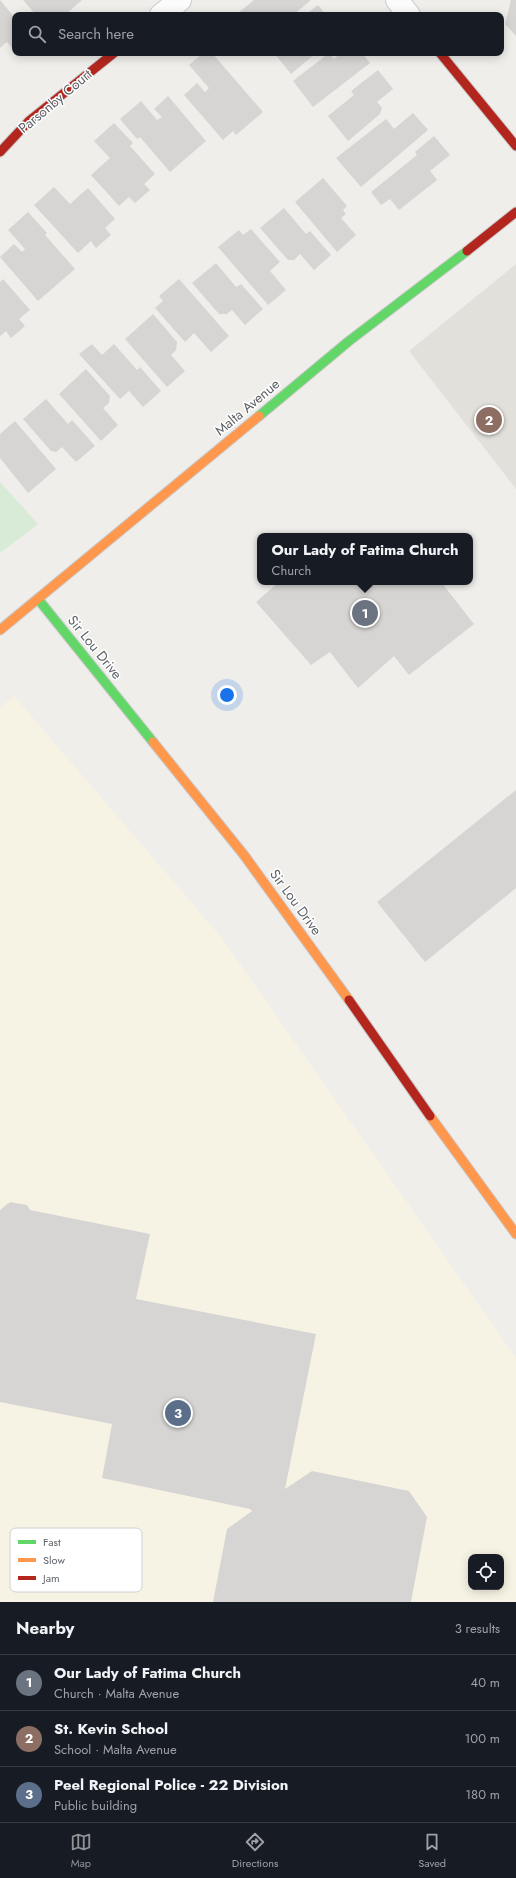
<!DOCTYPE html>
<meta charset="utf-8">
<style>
:root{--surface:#171b24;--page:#242831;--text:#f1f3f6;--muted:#9ea1a6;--line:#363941;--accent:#919496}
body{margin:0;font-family:Jost,sans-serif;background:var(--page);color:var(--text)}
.controls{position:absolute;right:12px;bottom:12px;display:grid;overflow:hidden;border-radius:8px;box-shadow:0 2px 10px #0003}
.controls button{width:36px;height:36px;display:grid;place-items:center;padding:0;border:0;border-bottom:1px solid var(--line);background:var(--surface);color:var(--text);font:20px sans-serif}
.you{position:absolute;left:227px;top:695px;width:14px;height:14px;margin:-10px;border:3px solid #fff;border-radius:50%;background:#1a73e8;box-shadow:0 0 0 6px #1a73e833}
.badge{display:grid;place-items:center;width:26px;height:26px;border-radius:50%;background:var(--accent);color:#fff;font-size:13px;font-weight:700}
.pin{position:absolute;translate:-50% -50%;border:2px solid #fff;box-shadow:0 1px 4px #0006}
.popup{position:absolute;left:257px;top:533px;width:216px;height:52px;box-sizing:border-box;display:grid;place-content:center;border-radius:8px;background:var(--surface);filter:drop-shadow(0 1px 3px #0005);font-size:13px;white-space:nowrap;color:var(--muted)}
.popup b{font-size:15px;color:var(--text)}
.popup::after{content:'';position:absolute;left:50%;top:100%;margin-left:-8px;border:8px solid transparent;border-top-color:var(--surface)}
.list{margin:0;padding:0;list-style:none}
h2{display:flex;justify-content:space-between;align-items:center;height:52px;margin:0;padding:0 16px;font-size:17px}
h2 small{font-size:13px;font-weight:400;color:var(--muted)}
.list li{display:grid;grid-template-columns:26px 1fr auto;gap:12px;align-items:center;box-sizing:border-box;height:56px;padding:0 16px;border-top:1px solid var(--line)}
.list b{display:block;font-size:15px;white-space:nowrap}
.list p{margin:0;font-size:13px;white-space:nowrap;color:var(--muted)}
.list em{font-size:13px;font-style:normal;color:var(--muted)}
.icon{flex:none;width:22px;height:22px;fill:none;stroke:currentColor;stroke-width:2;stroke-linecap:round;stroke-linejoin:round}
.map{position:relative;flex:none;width:516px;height:1602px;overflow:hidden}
.search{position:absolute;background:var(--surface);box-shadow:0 2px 10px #0003;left:12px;right:12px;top:12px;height:44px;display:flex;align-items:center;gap:10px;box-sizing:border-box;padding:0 14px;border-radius:8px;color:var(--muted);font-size:15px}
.sheet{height:220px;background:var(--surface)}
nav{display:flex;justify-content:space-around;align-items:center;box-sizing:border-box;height:56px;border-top:1px solid var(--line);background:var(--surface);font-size:11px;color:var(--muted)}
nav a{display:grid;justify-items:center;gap:2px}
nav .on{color:var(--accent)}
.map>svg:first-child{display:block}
.commercial{fill:#f7f3e4;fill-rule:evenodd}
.education{fill:#e2e0da}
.green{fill:#d8ebd6}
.building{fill:#d6d5d3}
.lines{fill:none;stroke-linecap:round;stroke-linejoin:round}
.street-casing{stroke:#cbcccc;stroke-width:24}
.fast-casing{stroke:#cacacb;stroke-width:11}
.slow-casing{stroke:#cacacb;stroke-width:11}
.jam-casing{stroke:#cacacb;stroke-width:11}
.street{stroke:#fdfcfc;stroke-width:22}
.fast{stroke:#63d668;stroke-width:9}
.slow{stroke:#ff974d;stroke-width:9}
.jam{stroke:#b3261e;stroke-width:9}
.labels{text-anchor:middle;stroke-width:3;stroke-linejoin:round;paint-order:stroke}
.street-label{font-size:14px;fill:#5f6368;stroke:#fff}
.key{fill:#fff;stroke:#cfd0d2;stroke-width:1}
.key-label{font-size:11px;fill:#5f6368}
</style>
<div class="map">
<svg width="516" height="1602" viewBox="0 0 516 1602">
<rect width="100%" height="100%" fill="#efeeea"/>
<path class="commercial" d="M14,696L221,937L516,1358V1602H0V708ZM471,1557H501V1587H471Z"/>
<polygon class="education" points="516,264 516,489 409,351"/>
<polygon class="green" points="0,482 38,524 0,553"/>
<g class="building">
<polygon points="0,0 15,18 15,51 7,42 0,48"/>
<polygon points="23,0 82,0 65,15 36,15"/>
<polygon points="254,0 311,0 293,15 239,15 238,13"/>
<polygon points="511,0 516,0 516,36 505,24"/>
<polygon points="318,5 326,15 305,15"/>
<polygon points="203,53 212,53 263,112 236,135 233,131 223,140 184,95 197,83 205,92 209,88 189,65"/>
<polygon points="274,53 316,53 291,74"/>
<polygon points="329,53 334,59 341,53 362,53 370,63 313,107 293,81"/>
<polygon points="378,70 393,89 377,102 382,108 380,114 348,141 328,116 354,95 351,91"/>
<polygon points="168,96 206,141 170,172 140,137 137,139 120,119 141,101 157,120 162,117 154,109"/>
<polygon points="413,113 428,130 361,187 336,158 386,119 394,129"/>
<polygon points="114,123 133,143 130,146 155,174 144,184 150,190 135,203 129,197 119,206 91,175 110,158 94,141"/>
<polygon points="434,136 450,155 430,171 437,180 399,210 390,199 381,205 371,192 417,155 415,152"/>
<polygon points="323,178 347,206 343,210 346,214 341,218 356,235 337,252 295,202"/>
<polygon points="54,187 70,204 88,188 115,219 105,228 111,235 96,248 91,241 78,253 34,205"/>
<polygon points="284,208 306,234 310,231 331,255 314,270 300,254 294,260 288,260 260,228"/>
<polygon points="28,212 47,233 45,235 75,269 38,301 0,257 14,244 22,252 25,249 8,230"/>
<polygon points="251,229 280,262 270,271 286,290 268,305 218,247 239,230 243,235"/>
<polygon points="216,263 236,287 241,284 263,309 245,325 232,310 227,314 219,314 192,283"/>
<polygon points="3,279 30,310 19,319 25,326 11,338 6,331 0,336 0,282"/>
<polygon points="179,279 229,336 211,352 194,333 185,342 155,308 163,301 159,296"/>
<polygon points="153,314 177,342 176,350 171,355 185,371 167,387 125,339"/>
<polygon points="92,344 102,355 114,344 137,370 140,367 161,391 143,407 129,391 120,399 79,354"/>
<polygon points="86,369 110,396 109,403 103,408 118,425 101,441 59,394"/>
<polygon points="46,399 68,424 72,420 95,446 76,462 62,447 56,452 51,451 23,419"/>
<polygon points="15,421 56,469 28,493 0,458 0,434"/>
<polygon points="279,582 441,582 474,624 409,675 394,656 358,688 330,652 311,665 256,602"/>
<polygon points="516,790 516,888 425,962 377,902"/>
<polygon points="10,1202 27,1205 30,1210 150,1234 136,1299 316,1334 285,1489 312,1471 409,1491 427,1517 411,1602 213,1602 227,1529 252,1511 250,1509 102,1478 112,1424 0,1402 0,1210"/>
</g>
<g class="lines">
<g class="street-casing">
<g id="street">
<polyline points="397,0 409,15"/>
<polyline points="161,15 180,0"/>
</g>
</g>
<g class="fast-casing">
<g id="fast">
<polyline points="259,416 349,341 467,251"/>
<polyline points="38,599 153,742"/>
</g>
</g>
<g class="slow-casing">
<g id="slow">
<polyline points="0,630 259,416"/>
<polyline points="153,742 244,855 349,1000"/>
<polyline points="430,1116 516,1234"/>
</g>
</g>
<g class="jam-casing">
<g id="jam">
<polyline points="440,53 516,146"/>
<polyline points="0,152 29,121 114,53"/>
<polyline points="467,251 516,212"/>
<polyline points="349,1000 430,1116"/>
</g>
</g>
<use href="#street" class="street"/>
<use href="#fast" class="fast"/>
<use href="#slow" class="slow"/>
<use href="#jam" class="jam"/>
</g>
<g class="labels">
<g class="street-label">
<text transform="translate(55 101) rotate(-40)" y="5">Parsonby Court</text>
<text transform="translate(247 407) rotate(-40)" y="5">Malta Avenue</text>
<text transform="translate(95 647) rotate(51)" y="5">Sir Lou Drive</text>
<text transform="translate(296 902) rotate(54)" y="5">Sir Lou Drive</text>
</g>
</g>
<rect x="10" y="1528" width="132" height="64" rx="6" class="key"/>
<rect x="18" y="1540" width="18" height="4" fill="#63d668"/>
<rect x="18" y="1558" width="18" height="4" fill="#ff974d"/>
<rect x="18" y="1576" width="18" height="4" fill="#b3261e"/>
<g class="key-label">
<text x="43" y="1546">Fast</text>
<text x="43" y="1564">Slow</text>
<text x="43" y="1582">Jam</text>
</g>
</svg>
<div class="controls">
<button><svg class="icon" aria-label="locate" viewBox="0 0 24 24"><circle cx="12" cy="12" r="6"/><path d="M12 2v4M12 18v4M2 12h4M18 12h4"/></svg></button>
</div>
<div class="you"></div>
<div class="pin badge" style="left:365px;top:613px;background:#6b7280">1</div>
<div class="popup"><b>Our Lady of Fatima Church</b>Church</div>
<div class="pin badge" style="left:489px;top:420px;background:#8d6e63">2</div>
<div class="pin badge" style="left:178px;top:1413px;background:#5c6f8a">3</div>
<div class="search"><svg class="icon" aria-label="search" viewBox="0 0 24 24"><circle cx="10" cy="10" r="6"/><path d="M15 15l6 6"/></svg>Search here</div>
</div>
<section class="sheet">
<h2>Nearby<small>3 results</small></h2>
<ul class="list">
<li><span class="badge" style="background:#6b7280">1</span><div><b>Our Lady of Fatima Church</b><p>Church · Malta Avenue</p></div><em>40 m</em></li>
<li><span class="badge" style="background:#8d6e63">2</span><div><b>St. Kevin School</b><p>School · Malta Avenue</p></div><em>100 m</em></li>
<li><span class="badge" style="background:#5c6f8a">3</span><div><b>Peel Regional Police - 22 Division</b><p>Public building</p></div><em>180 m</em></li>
</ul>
</section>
<nav>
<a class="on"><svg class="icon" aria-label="map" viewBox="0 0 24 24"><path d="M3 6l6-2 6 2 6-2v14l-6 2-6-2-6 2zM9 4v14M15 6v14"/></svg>Map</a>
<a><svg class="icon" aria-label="directions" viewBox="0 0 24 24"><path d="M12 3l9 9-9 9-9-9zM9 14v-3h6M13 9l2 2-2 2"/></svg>Directions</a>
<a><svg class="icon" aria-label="saved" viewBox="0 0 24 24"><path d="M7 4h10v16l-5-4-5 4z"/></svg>Saved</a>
</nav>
